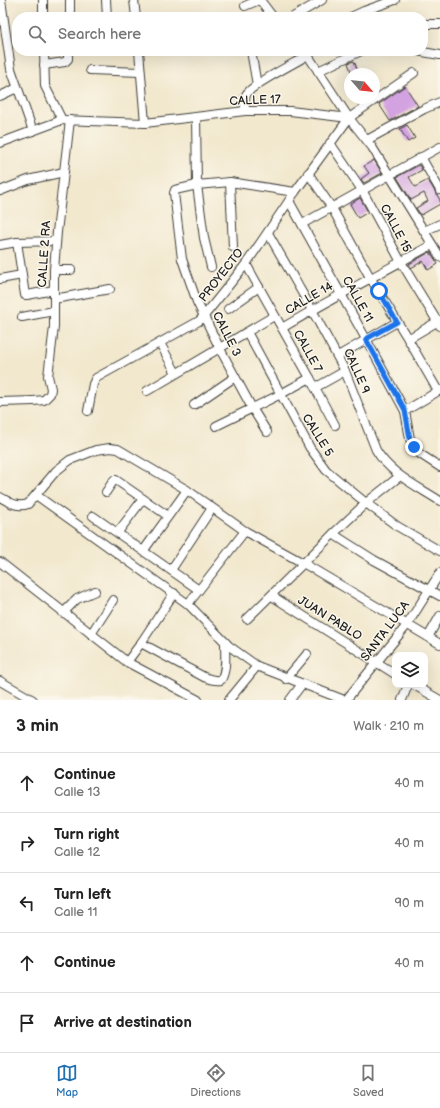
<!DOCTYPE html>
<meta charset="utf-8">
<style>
:root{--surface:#fff;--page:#f6f6f6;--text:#222;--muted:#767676;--line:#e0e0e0;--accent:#1f6fb2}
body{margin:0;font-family:"Balsamiq Sans",sans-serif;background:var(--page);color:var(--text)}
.controls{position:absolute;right:12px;bottom:12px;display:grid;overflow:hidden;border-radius:8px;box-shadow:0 4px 16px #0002}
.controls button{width:36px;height:36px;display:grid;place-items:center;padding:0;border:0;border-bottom:1px solid var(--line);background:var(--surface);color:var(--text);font:20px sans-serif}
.compass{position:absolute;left:344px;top:68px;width:36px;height:36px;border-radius:50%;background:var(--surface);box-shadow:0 4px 16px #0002;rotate:118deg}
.stop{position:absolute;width:12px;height:12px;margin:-9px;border:3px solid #1a73e8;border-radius:50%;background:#fff}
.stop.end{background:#1a73e8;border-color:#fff;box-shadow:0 1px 4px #0008}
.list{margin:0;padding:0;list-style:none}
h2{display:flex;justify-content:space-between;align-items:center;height:52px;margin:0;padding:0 16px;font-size:17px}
h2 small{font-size:13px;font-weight:400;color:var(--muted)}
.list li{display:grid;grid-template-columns:26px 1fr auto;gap:12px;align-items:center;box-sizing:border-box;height:60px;padding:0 16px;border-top:1px solid var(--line)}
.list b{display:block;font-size:15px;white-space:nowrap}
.list p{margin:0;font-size:13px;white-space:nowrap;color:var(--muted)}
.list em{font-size:13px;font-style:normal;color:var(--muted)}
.icon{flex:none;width:22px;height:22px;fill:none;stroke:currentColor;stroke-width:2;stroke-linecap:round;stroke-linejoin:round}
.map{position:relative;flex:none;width:440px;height:700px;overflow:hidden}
.search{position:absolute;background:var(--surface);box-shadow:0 4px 16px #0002;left:12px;right:12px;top:12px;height:44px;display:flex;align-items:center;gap:10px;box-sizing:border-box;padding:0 14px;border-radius:16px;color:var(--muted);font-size:15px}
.sheet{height:352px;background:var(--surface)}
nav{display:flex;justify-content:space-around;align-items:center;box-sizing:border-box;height:56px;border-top:1px solid var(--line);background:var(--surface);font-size:11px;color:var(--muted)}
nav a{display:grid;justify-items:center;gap:2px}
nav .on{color:var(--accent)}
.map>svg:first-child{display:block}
.building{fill:#d3a3e1}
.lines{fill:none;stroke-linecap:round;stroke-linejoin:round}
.minor-casing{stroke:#3c3b37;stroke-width:10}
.minor{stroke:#fff;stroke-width:8}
.route{stroke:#1a73e8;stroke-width:5}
.labels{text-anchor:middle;stroke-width:3;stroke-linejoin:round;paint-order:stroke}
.street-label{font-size:12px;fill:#1c1c1c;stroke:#fbf7ec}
</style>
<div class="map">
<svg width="440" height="700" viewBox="0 0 440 700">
<rect width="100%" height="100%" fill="#fbf7ec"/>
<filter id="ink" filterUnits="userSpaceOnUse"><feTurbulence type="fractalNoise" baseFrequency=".025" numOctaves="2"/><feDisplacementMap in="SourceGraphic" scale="8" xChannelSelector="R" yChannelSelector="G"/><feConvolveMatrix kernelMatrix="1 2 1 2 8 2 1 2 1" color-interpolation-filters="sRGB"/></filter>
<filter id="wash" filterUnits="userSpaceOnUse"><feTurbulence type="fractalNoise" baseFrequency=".012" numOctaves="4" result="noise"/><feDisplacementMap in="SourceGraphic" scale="16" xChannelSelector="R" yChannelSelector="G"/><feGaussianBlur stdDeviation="0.9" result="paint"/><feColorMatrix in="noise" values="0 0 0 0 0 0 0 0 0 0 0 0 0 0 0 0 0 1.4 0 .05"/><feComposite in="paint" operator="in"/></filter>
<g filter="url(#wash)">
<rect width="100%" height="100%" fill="#f2e8ce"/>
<g id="blocks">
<g class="building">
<polygon points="354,61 359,74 352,74 348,63"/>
<polygon points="405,86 418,106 390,121 379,104"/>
<polygon points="407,125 415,138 408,142 400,129"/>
<polygon points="374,160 382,173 364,183 361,179 369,173 364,166"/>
<polygon points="419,165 422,170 409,177 415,187 428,180 440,200 440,204 421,215 416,208 428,201 424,193 411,200 397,177"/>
<polygon points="360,198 368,212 358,218 350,204"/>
<polygon points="430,252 438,264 428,270 423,261 411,268 409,264"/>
</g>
</g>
</g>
<g filter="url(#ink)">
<use href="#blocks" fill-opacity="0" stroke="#3c3b37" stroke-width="1"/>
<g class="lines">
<g class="minor-casing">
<g id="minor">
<polyline points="1,0 11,69 33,131"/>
<polyline points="43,0 43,17"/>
<polyline points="106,0 107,17"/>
<polyline points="134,0 136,17"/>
<polyline points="260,0 273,17"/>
<polyline points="245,6 259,0"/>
<polyline points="70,17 70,0"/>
<polyline points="293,17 322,0"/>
<polyline points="351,17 364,11 395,0"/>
<polyline points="423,24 440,24"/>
<polyline points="44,51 45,86 62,120"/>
<polyline points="139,51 145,123"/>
<polyline points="251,51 257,85"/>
<polyline points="305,51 349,118 372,147 440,257"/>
<polyline points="417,51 440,55"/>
<polyline points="44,65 65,62 68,59 68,51"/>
<polyline points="90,70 140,72"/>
<polyline points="318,71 361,51"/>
<polyline points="0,96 17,88"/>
<path d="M245,111C245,106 244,100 246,95C249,86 297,62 308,55"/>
<polyline points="196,117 197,185 204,238 211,267"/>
<polyline points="367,140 424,109 440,102"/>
<polyline points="0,143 62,120 145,123 245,111 290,111 349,118"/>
<polyline points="330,143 362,190 401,262 440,326"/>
<polyline points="421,157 440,190"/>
<polyline points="308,173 332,208 371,279 408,339 438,391"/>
<polyline points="230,182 233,247"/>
<polyline points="0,191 28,180 64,172"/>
<polyline points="289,201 366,339 405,411 410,439 414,447 420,454 440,467"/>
<polyline points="302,224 440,147"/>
<polyline points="424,231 440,224"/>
<path d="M268,233L312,310L345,371L376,450C390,474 417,486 440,501"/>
<polyline points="17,242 25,295 27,295 54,290"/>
<polyline points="0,245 17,242 56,241"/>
<polyline points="246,264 310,378 335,425"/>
<polyline points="54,270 71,270"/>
<polyline points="0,279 22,275"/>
<polyline points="54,299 110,289"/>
<polyline points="228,309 259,287"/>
<polyline points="22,317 54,311"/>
<path d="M282,328C331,299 382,272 432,245"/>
<polyline points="247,332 310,448 326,470 366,503 397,526 440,551"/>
<polyline points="408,339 440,320"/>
<polyline points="160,343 176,373"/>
<polyline points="338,356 397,322"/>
<polyline points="314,386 320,385 345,371"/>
<polyline points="147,391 274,316"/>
<path d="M0,402C15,401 29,402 44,400L50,394L51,389L48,376L54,327V270L57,232L70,120"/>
<polyline points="194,405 235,377"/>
<polyline points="88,411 93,384 96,378 199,321 204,316 246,264 295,192 349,118 414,73"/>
<polyline points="405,411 440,390"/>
<polyline points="216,426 281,394 310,378"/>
<polyline points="267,432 252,408 219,347 197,302 182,259 174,193 175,190 197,185 230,182 295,192"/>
<polyline points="106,492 114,480 116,480 168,516"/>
<polyline points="36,495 188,604 229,646 257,666 344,700"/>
<path d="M0,497C9,502 17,508 28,504L56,471L70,460L96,450L110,448L118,449L187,490L245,531L303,563L440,644"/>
<polyline points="93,516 199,590"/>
<polyline points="118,532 143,499"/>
<polyline points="333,534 374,560 440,596"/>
<polyline points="144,550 187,490"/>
<polyline points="0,562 127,662 198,700"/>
<polyline points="171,570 212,508"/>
<polyline points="272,596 395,674"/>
<polyline points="188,604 245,531"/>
<polyline points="63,613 77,599 95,591"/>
<polyline points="247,619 333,534 366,503 400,476"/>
<polyline points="91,634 113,600"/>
<polyline points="428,637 440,616"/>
<path d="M141,643L204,677C209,679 215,681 221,680C227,670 225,654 225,642"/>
<polyline points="127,662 141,643 174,593"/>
<polyline points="286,679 307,654"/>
<polyline points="0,681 33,700"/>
<polyline points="414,685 440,700"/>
<polyline points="229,700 257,666"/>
<polyline points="290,700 302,684"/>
<polyline points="346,700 407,625 440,573"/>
<polyline points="402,700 408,685"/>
</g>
</g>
<use href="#minor" class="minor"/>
</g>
</g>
<g class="lines" filter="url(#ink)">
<polyline class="route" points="379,291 397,322 366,339 405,410 410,439 414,447"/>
</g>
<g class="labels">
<g class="street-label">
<text transform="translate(255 100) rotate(-2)" y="4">CALLE 17</text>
<text transform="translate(396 228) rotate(62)" y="4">CALLE 15</text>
<text transform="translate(44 254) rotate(-86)" y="4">CALLE 2 RA</text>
<text transform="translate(221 275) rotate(-52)" y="4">PROYECTO</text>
<text transform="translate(309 298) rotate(-30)" y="4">CALLE 14</text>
<text transform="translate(358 299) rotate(61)" y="4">CALLE 11</text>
<text transform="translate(227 334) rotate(63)" y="4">CALLE 3</text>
<text transform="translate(308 351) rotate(61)" y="4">CALLE 7</text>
<text transform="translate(357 371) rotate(66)" y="4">CALLE 9</text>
<text transform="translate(318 435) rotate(58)" y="4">CALLE 5</text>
<text transform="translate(330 618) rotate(32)" y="4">JUAN PABLO</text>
<text transform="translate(385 631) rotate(-53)" y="4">SANTA LUCA</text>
</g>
</g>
</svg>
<div class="controls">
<button><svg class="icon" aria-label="layers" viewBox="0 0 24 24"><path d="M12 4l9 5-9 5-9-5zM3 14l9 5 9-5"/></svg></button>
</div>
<svg class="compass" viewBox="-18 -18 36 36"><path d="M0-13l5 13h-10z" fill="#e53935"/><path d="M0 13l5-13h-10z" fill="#767676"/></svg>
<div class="stop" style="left:379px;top:291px"></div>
<div class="stop end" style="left:414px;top:447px"></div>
<div class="search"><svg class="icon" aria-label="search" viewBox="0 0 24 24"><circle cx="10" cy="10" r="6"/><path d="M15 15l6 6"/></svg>Search here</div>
</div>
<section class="sheet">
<h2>3 min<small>Walk · 210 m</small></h2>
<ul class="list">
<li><svg class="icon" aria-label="ahead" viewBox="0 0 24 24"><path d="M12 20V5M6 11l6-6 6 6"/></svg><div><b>Continue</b><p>Calle 13</p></div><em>40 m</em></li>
<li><svg class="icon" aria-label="right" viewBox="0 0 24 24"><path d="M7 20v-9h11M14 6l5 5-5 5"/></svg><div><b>Turn right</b><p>Calle 12</p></div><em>40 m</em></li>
<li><svg class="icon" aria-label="left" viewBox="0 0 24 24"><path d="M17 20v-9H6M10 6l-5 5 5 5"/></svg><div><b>Turn left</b><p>Calle 11</p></div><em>90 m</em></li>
<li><svg class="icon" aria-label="ahead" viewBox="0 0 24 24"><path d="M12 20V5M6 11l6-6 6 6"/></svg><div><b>Continue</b></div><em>40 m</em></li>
<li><svg class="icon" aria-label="arrive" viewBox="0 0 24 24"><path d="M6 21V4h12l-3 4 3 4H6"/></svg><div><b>Arrive at destination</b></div></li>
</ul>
</section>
<nav>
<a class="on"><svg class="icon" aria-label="map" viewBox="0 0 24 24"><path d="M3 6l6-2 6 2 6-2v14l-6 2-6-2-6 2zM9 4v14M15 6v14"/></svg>Map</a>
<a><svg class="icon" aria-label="directions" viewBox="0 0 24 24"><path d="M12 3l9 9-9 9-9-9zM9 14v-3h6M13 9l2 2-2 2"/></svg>Directions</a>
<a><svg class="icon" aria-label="saved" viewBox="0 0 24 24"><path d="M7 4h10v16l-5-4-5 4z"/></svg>Saved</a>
</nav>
